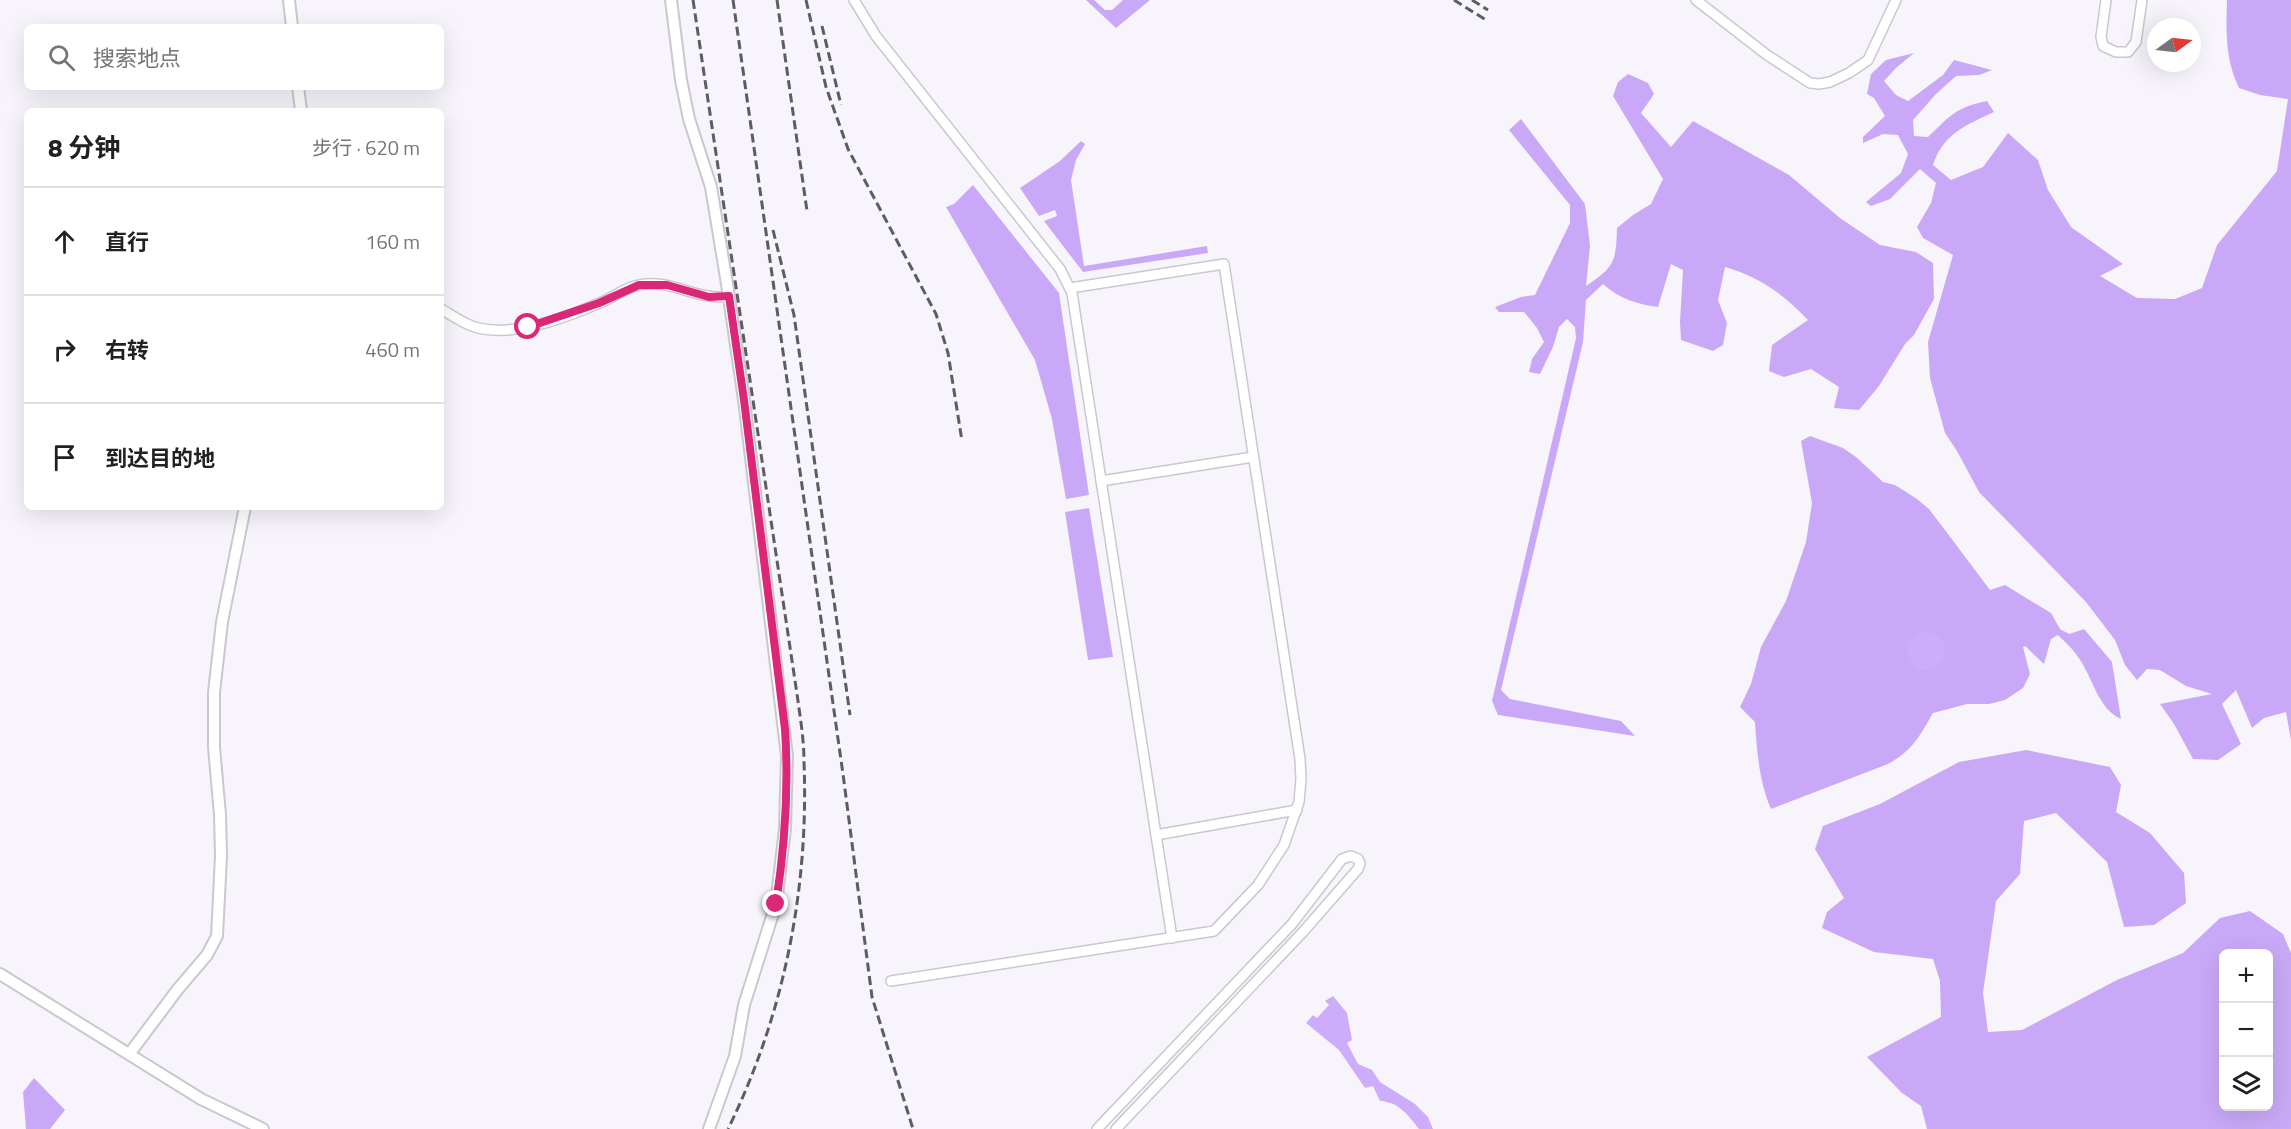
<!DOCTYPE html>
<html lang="zh">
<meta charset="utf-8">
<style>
:root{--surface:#fff;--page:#f6f6f6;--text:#202124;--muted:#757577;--line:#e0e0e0}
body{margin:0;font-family:"Titillium Web","Noto Sans SC",sans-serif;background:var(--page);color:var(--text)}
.controls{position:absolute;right:18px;bottom:18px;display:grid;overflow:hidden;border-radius:9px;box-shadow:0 6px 24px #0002}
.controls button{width:54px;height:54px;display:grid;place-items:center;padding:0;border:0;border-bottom:2px solid var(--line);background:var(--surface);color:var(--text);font:30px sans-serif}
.compass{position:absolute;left:2147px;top:18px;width:54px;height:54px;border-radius:50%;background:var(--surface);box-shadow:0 6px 24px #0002;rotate:75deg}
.stop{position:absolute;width:18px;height:18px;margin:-14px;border:4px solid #db2777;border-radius:50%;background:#fff}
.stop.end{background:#db2777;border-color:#fff;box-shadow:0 2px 6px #0008}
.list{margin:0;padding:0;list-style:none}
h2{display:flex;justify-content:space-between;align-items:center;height:78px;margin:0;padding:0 24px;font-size:26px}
h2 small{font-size:20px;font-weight:400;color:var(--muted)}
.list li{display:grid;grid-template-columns:39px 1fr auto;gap:18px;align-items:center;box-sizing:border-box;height:108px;padding:0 24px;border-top:2px solid var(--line)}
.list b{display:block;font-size:22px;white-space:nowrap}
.list em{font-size:20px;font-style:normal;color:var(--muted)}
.icon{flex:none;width:33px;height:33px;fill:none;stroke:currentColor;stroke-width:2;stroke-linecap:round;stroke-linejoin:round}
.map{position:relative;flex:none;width:2291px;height:1129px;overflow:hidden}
.search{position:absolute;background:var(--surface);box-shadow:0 6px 24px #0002;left:24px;top:24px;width:420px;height:66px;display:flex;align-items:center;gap:15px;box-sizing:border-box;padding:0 21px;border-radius:9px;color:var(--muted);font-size:22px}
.panel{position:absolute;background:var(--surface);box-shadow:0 6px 24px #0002;left:24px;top:108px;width:420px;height:402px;border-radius:9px}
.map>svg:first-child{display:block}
.forest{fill:#c9a9f7;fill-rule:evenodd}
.water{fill:#cdadfb}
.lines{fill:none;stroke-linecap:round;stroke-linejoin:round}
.minor-casing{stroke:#cac8ce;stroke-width:12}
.tertiary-casing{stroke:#cac8ce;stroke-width:14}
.minor{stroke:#fff;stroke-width:9}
.tertiary{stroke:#fff;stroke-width:10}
.rail{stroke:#5d5c60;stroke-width:3;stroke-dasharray:9 4.5;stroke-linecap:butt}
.route{stroke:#db2777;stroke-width:8}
</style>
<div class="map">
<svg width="2291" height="1129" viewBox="0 0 2291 1129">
<rect width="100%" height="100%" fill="#f7f5fb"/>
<g class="forest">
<polygon points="1086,0 1094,0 1105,10 1112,10 1123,0 1150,0 1116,28"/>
<path d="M2227,0H2291V740L2286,712L2264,718L2252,728L2236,690L2222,704L2241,744L2218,760L2193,759L2174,724L2160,704L2212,694L2186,686L2160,670L2147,669L2137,680L2125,665L2115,640L2086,602L1979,492L1957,451L1945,433L1930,378L1928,342L1953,255L1923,238L1917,227L1931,203L1936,183L1920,169L1890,199L1871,206L1866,202L1901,173L1908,154L1898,135L1883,134L1863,143V137L1885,116L1874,98L1867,94L1871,74L1886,60L1914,53L1896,68L1884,81L1896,95L1908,101L1943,75L1954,60L1992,70L1979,75L1956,76L1936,94L1913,120L1914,136L1928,137C1950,116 1956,107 1987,101L1994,112C1966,125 1943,134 1933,165L1951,180L1983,167L2008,133L2038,160L2048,190L2071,227L2123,264L2100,276L2137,298L2175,299L2202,288L2217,245L2277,171L2288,99L2260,95L2239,88C2225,59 2226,31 2227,0Z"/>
<path d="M1628,74L1648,83L1654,94L1641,113L1671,147L1693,121L1789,175L1840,218L1880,245L1916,252L1933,263L1934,299L1914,335L1905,344L1879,386L1859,410L1834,408L1839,387L1811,369L1784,377L1769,371L1772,345L1808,320C1783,294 1760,277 1725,267L1718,300L1727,323L1723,345L1713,351L1681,340L1680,322L1683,270L1671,264L1658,307C1636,304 1620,299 1603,284L1586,300L1583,342L1501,690L1510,699L1621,721L1635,736L1498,715L1492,701L1576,338L1575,327L1567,319L1559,327L1553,347L1540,374L1529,372L1532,359L1544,342L1537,328L1524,312H1499L1495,307L1521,297L1535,295L1570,223V205L1509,130L1521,119L1585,204L1590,246L1586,286C1614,267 1616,263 1617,228L1633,215L1651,204L1663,179L1613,96L1618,82Z"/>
<polygon points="1081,141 1085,144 1076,160 1071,180 1084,266 1207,246 1208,253 1083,272 1044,221 1057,216 1055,210 1039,216 1020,188 1060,161"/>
<polygon points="973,185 1059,293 1089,495 1066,499 1052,419 1035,360 946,207 954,204"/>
<path d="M1810,436L1843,448L1856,457L1883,482L1895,485L1917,499L1929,509L1951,538L1990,590L2005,585L2051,613L2060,629L2069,634L2084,629L2112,662L2121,719C2097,708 2093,677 2078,657C2073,649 2065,642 2058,635L2051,639L2044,664L2025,646L2023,647L2030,674L2023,688L2005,700L1989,704H1967L1933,713C1919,737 1913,750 1888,764L1771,809C1759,781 1757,752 1755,722L1740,707L1751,684L1761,647L1786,601L1806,542L1812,503L1801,441Z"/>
<polygon points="1089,508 1113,657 1088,660 1065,512"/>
<path d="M2026,750L2110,767L2121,785L2116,812L2150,833L2184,873L2186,903L2154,925L2124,927L2107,862L2056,813L2024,821L2020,874L1996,901L1983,993L1988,1032L2022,1030L2117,980L2183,953L2220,918L2250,911L2283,934L2291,953V1129H1927L1921,1106L1902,1093L1867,1057L1941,1017L1940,981L1933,959L1874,952L1822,928L1827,912L1844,898L1815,849L1823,826L1880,804L1959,762ZM2224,954H2268V1106H2224Z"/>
<polygon points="34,1078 65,1110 50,1129 26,1129 23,1092"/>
</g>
<g class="water">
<circle cx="1926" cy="651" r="19"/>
<path d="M1333,996L1347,1013L1352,1040L1347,1043L1358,1064L1372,1070L1380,1082L1415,1104L1428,1117L1433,1129H1419C1408,1115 1399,1102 1380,1101L1373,1086L1365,1088L1339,1050L1306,1023L1313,1015L1317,1018L1329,1005L1325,1001Z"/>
</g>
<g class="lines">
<g class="minor-casing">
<g id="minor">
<polyline points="854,0 876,36 1060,269 1072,293 1172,938"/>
<polyline points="1696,0 1767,55 1810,83 1819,84 1830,82 1849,73 1868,60 1896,0"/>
<polyline points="2106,0 2101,37 2103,46 2116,52 2128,52 2136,42 2142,0"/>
<path d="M441,309C452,315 465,325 478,328C516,337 567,317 602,302C614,297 626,287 639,285C671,278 699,302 729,296"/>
<polyline points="1101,481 1253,457"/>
<polyline points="1156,835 1297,810"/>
<polyline points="891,981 1214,931 1258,885 1284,845 1299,802 1301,779 1300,759 1224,264 1070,288"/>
<polyline points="1097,1129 1292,924 1342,859 1351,856 1358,859 1360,863 1358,869 1302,933 1116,1129"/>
</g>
</g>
<g class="tertiary-casing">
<g id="tertiary">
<polyline points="289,0 292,27"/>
<polyline points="671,0 681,80 689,119 711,187 727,284 744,400 787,756 785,829 776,904 744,1005 735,1056 709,1129"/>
<polyline points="298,87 301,111"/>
<polyline points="0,974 201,1099 263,1129"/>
<polyline points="130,1053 178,989 207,955 217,936 221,856 220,815 214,747 214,692 222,622 245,507"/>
</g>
</g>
<use href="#minor" class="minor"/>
<use href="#tertiary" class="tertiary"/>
<g class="rail">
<path d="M693,0L797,694C800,716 804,739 804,762C809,889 784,1015 728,1129"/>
<polyline points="733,0 843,774 872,997 913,1129"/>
<polyline points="777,0 807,211"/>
<polyline points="806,0 826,87 848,149 936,314 948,353 962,441"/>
<polyline points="1454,0 1486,20"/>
<polyline points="1472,0 1488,10"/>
<polyline points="822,26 841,105"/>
<polyline points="773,230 794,315 850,715"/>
</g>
</g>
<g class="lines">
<path class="route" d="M528,327L599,303L639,285H667L709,297L729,296L744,400L785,729C789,788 785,845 776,904"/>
</g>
</svg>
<div class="controls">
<button>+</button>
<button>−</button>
<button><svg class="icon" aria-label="layers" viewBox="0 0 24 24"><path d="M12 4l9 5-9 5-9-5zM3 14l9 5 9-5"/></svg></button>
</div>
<svg class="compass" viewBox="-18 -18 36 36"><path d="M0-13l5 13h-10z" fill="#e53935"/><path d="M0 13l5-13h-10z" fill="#757577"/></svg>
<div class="stop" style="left:528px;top:327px"></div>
<div class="stop end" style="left:776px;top:904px"></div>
<div class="search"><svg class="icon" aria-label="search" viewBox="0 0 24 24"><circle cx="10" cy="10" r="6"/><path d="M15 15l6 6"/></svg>搜索地点</div>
<section class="panel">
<h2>8 分钟<small>步行 · 620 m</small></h2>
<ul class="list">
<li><svg class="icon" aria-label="ahead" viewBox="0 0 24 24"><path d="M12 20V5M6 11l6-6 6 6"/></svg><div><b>直行</b></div><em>160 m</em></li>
<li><svg class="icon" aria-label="right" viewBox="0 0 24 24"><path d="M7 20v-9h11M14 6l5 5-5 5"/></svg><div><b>右转</b></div><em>460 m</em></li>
<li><svg class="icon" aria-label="arrive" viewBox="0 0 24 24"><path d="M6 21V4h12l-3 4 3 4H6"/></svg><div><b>到达目的地</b></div></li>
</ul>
</section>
</div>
